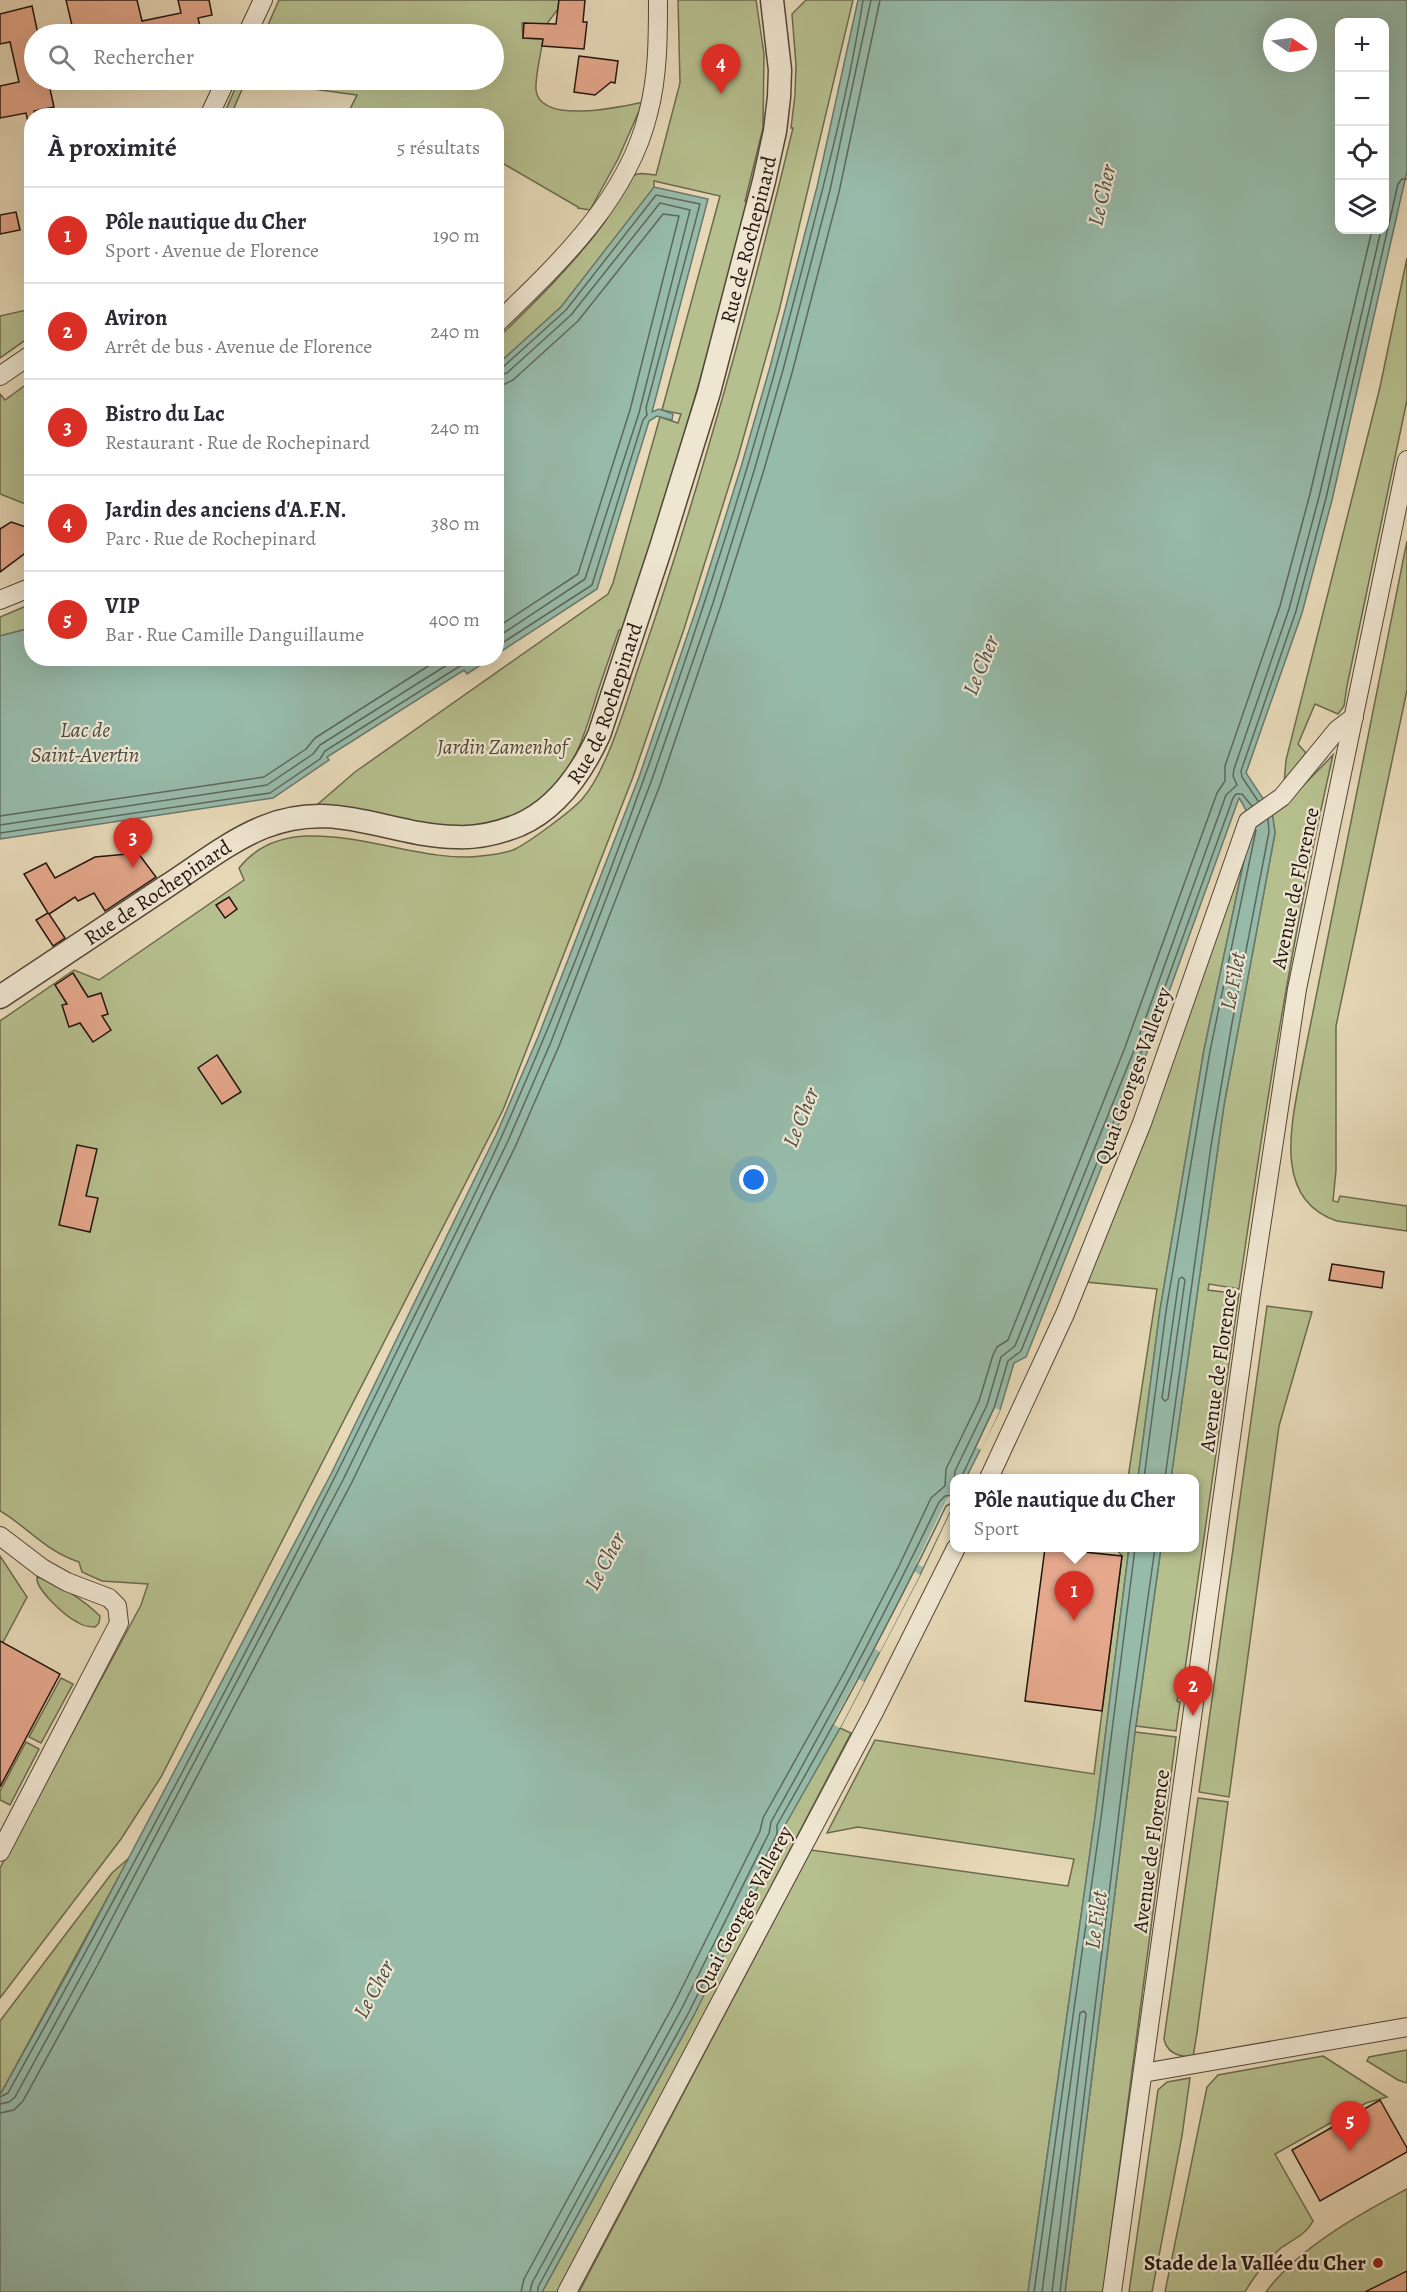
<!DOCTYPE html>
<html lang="fr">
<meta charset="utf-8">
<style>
:root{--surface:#fff;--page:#f7f7f7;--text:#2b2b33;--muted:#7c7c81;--line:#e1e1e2;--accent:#d93025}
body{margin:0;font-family:Alegreya,serif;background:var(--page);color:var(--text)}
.controls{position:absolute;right:18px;top:18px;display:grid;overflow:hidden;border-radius:12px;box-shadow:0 6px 24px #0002}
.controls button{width:54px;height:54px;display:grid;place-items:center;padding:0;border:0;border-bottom:2px solid var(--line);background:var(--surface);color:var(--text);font:30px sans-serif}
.compass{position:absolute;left:1263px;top:18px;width:54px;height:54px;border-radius:50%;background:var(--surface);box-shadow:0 6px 24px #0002;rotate:103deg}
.you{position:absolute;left:754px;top:1180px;width:21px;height:21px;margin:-15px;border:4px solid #fff;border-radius:50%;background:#1a73e8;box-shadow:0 0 0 9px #1a73e833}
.badge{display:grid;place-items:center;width:39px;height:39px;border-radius:50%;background:var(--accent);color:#fff;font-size:20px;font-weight:700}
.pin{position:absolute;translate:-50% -50px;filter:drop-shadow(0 2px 3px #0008)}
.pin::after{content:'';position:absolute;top:32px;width:21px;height:18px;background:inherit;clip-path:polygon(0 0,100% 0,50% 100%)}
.popup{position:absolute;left:950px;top:1474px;width:249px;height:78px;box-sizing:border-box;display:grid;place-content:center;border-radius:12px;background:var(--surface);filter:drop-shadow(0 2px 4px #0005);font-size:20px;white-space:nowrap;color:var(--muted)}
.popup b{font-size:22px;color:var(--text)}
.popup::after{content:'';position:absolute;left:50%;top:100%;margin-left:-12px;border:12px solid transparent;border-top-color:var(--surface)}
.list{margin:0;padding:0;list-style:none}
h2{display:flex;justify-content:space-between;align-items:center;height:78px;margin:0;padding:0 24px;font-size:26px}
h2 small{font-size:20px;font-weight:400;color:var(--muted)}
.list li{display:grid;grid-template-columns:39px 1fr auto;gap:18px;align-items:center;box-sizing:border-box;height:96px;padding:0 24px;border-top:2px solid var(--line)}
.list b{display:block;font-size:22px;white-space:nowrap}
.list p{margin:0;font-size:20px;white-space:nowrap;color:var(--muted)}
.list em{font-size:20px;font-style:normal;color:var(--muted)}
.icon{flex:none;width:33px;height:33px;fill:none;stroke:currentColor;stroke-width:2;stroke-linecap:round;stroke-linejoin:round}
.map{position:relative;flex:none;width:1407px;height:2292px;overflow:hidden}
.search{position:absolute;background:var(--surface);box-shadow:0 6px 24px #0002;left:24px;top:24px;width:480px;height:66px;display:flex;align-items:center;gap:15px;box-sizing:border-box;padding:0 21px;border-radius:33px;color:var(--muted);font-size:22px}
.panel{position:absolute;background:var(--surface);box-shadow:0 6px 24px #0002;left:24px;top:108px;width:480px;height:558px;border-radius:24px}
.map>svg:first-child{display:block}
.green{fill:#b6bf8e;stroke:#6c6a4e;stroke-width:1.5}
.water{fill:#97bbaa;stroke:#69786c;stroke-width:1.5;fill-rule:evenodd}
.pier{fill:#e7d9b8}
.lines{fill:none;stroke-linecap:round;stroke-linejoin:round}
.shore{stroke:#5d685c;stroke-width:1.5}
.building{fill:#e5a88c;stroke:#23140e;stroke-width:1.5}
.minor-casing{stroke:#544538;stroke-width:20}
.tertiary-casing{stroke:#544538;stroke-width:25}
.minor{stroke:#efe6d1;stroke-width:18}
.tertiary{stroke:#efe6d1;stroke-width:22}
.poi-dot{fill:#8f2418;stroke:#efe6d1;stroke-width:2}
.labels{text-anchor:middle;stroke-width:4.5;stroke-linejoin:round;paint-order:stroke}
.street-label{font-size:21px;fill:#23140e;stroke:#efe6d1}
.park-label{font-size:21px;font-style:italic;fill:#4f4734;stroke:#efe6d1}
.poi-label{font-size:21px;font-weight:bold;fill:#23140e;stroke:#efe6d1;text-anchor:end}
.water-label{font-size:22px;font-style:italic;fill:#4c4e45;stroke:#efe6d1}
</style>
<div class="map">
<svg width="1407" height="2292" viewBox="0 0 1407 2292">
<rect width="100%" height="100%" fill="#e7d9b8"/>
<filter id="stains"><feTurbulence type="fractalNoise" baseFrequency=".00333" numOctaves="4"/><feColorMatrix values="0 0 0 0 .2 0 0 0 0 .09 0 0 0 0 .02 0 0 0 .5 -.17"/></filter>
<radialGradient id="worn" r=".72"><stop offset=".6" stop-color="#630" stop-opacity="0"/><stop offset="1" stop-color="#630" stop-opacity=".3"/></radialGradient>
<g class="green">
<path d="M279,0H559L558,9L546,25L522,23L523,38L543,39C541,54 535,76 536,90C540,125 621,107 643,102L618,159L590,210L578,208V207L497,160L496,116L347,115L357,95L246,80L231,115L223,116L239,80H494V34H264Z"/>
<path d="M678,0H756L764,54L763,128L745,201L749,203C711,347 669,489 623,630H619C612,650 605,670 598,691C586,730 575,772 542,799C520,817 483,825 455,828L318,804L355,772L608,594L613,583L660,417L678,423L681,414L662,410L720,196L654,181V187L648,196L561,307L497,365V339C535,302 573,265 604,223C614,209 619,186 633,176C640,171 649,175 656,175L680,83Z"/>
<path d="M806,0H853L779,311L738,457L684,629L633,777L503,1110L161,1777L121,1839L0,1998V1868L141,1605L148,1584L102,1581L82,1572L79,1562C45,1551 29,1528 0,1511V1021L74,970L99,980L244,880L239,868C294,798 407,866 481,856C491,855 504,853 513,850C527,844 573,810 583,798C609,768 629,693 643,654C702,481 750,306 793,128H791L795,95L796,65L792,14Z"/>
<polygon points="1407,258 1407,400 1347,686 1344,706 1338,714 1315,704 1298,744 1306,753 1284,784 1286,760 1380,387"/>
<polygon points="31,288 31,336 0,358 0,316 27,310"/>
<polygon points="31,381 32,504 31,504 23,503 0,494 0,394 5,400"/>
<path d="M1407,541V690L1336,1026V1170L1333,1201L1338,1202L1340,1196L1407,1206V1231L1337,1221C1270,1199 1293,1118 1302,1067Z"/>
<polygon points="31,604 31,628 0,636 0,617"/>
<path d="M1333,755C1293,931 1265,1110 1239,1289L1209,1284L1208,1290L1239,1294L1182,1690H1179L1177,1701L1180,1702L1176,1731L1136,1726L1161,1548H1194V1478H1171L1224,1105L1275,833L1272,812L1294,795Z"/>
<polygon points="1249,837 1204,1050 1160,1310 1138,1478 1128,1478 1157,1289 1086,1282"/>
<polygon points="1267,1306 1312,1312 1279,1426 1229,1797 1199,1792"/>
<polygon points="1117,1548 1129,1548 1095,1817 1028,2292 579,2292 811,1850 1068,1886 1074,1859 858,1827 827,1833 875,1740 1094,1774 1122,1556 1117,1550"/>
<polygon points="0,1556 27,1597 1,1646 0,1645"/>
<path d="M37,1577C56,1581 87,1603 100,1616L99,1623L95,1627C88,1627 83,1626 77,1622C65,1616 35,1589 37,1577Z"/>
<polygon points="61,1678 73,1684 41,1743 29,1737"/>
<polygon points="840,1728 851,1733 559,2292 542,2292 694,2015 782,1829"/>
<polygon points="1135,1732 1176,1737 1103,2292 1065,2292"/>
<polygon points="26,1742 39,1749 10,1805 0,1800 0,1791"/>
<path d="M1198,1798L1228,1802L1197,2033L1193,2057C1180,2057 1167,2054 1164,2039Z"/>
<polygon points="129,1858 0,2095 0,2021 112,1873"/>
<polygon points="1407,2050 1407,2083 1398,2080 1367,2061 1369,2057"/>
<path d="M1323,2056L1387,2097L1366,2103L1275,2154L1313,2221C1306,2235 1293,2239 1281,2248C1267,2260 1254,2276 1245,2292H1165L1207,2087L1218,2075Z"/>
<polygon points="1190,2078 1182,2136 1152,2292 1129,2292 1158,2090 1167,2082"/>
<path d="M1407,2189V2292H1266C1298,2248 1360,2214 1407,2189Z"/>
</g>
<g class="water">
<path d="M858,0H1407V171L1332,500L1302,613L1246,773L1272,812L1275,833L1224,1105L1171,1478H1138L1160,1310L1204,1050L1249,837C1250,821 1248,811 1239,798L1145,1058L1026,1357L1014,1363L1000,1410L966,1478H954V1503L920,1575L840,1728L783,1829L785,1832L694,2015L542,2292H0V2095L77,1956L331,1474L496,1135L538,1037L639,777L700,598L741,467L770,367L817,187ZM1340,22H1384V230H1340ZM1272,27H1308V63H1272Z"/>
<polygon points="654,187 708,199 652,412 659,409 673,414 672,420 657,416 649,421 597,589 497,654 497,365 561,307"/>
<polygon points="31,628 32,658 490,659 467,674 464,670 327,757 329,760 273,798 0,839 0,636"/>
<polygon points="1129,1548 1161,1548 1135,1732 1065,2292 1028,2292 1095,1817"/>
</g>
<g class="pier">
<polygon points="995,1408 1000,1410 981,1450 976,1447"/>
<polygon points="953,1486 954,1503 923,1567 916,1564"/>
<polygon points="914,1571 920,1575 880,1652 874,1648"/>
<polygon points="857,1678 864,1682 840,1728 832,1724"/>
</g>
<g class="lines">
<g class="shore">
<polyline points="496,369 503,367 566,310 656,195 700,204 646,408 647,415 643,420 592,585 496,647"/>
<polyline points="496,376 507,373 571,315 660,203 690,210 639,413 585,579 496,638"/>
<polyline points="496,385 505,384 513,380 578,321 663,214 679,216 630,410 578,574 496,628"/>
<polyline points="1258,801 1242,777 1241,771 1296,611 1326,498 1398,184 1402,179 1407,179"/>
<polyline points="0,816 264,777 306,749 315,738 441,658"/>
<polyline points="0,825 267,785 313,754 320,745 458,658"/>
<polyline points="0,833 270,793 320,759 325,751 460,666 469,665 479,658"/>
<polygon points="1182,1277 1185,1280 1168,1399 1165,1401 1162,1398 1179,1279"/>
<polyline points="961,1478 994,1408 1008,1361 1021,1351 1140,1056 1233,798 1236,794 1242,794 1252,806"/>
<polyline points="1144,1478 1166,1311 1210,1051 1256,830"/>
<polyline points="1165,1478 1211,1146 1232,1023 1269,832 1268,819"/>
<polyline points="954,1481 955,1471 987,1405 1001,1357 1015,1346 1133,1053 1226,795 1237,785 1233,776 1234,769 1289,609 1319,497 1381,230"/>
<path d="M0,2097L8,2093C142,1851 274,1605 395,1355C432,1280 471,1206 505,1129C592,931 666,726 731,520C761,425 787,330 811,234C831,157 851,78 863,0"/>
<polyline points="0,2104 9,2102 15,2097 89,1962 343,1480 508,1141 551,1042 651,782 713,603 754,471 783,370 830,190 871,0"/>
<polyline points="0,2113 14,2110 23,2101 97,1966 351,1484 516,1145 559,1046 660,785 721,605 763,473 792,373 839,192 880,0"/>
<polyline points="521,2292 524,2279 674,2004 760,1831 763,1818 845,1671 899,1566 931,1498 945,1486 946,1469 979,1401 993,1355 997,1347 1008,1340 1124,1050 1217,793 1225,781 1225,766 1280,606 1310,494 1372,230"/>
<path d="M530,2292L532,2283L682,2008L769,1833L771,1822C830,1717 887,1611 939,1502L945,1496L954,1495"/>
<path d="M538,2292V2287L689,2012L777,1834V1825C837,1720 894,1615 946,1506L954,1502"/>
<polyline points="1034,2292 1101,1818 1135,1548"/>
<polyline points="1042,2292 1080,2013 1084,2011 1086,2014 1052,2292"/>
<polyline points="1060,2292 1129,1731 1155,1548"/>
</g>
</g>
<g class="building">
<polygon points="66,0 137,0 142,21 181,13 178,0 209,0 212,15 198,18 202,34 74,34"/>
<polygon points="559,0 585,0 583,22 587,22 584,49 542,46 543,39 523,38 524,23 556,24"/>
<polygon points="32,6 38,34 34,34 34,80 48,80 54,107 34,111 34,116 32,116 32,122 28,122 26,113 0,118 0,86 19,82 10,42 0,44 0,14"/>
<polygon points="579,56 618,61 615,83 611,82 595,95 574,92"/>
<polygon points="16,212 20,230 0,234 0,215"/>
<polygon points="11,522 32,529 32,548 0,572 0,529"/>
<polygon points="138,853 156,877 105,911 94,893 78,901 75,897 49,914 65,938 53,946 36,920 48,913 24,874 46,863 55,878 95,857"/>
<polygon points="229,897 237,909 225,918 216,905"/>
<polygon points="73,973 88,997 101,993 108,1014 102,1016 111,1030 93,1042 80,1023 69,1027 62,1005 67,1004 55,985"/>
<polygon points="217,1055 241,1092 222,1104 198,1068"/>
<polygon points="77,1145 97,1149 86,1196 98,1198 90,1232 59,1225"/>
<polygon points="1332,1264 1384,1272 1382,1288 1329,1280"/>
<polygon points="1045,1548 1122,1556 1102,1711 1025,1701"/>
<polygon points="0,1641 60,1674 0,1787"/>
<polygon points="1380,2100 1407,2148 1407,2152 1320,2201 1292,2150"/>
<polygon points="1407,2271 1407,2292 1365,2292"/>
</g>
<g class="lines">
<g class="minor-casing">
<g id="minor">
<polyline points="247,34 263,0"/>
<polyline points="209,116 226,80"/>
<path d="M496,324C557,265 627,200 648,114C658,77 658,38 658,0"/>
<polyline points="0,376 32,354"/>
<polyline points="0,600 32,587"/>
<polyline points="989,1478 1065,1314 1142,1123 1248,821 1282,797 1337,730 1354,717"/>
<polyline points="0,1536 42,1568 67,1582 109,1598 117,1606 119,1623 0,1852"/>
<polyline points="1143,2073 1407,2027"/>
<polyline points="567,2292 875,1710 956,1548"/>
<polyline points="1112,2292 1251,1293 1297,989 1407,460"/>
</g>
</g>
<g class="tertiary-casing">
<g id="tertiary">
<path id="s1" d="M0,997C56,960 112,923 167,886C198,866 229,841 264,827C336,798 387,836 457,837C478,838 499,833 519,825C558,808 582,772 599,735L661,547L709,392L764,181L775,131L779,97L780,70L772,0"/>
</g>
</g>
<use href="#minor" class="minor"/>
<use href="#tertiary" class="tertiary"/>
</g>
<circle class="poi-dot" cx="1378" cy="2263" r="6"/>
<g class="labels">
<g class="street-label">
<text dy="7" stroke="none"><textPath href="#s1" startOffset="1215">Rue de Rochepinard</textPath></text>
<text dy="7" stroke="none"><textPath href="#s1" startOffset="729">Rue de Rochepinard</textPath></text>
<text transform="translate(1295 888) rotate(-78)" y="7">Avenue de Florence</text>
<text dy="7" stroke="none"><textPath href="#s1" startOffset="189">Rue de Rochepinard</textPath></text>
<text transform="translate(1133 1076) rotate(-70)" y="7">Quai Georges Vallerey</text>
<text transform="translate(1218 1370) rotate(-82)" y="7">Avenue de Florence</text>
<text transform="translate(1151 1851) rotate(-82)" y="7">Avenue de Florence</text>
<text transform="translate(743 1910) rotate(-62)" y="7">Quai Georges Vallerey</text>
</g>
<g class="park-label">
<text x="502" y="754">Jardin Zamenhof</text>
</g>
<g class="poi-label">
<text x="1366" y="2270">Stade de la Vallée du Cher</text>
</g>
<g class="water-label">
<text transform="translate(1101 195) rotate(-77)" y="8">Le Cher</text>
<text transform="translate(980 665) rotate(-68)" y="8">Le Cher</text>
<text x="85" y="737">Lac de<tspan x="85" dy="25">Saint-Avertin</tspan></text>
<text transform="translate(1232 981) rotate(-79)" y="8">Le Filet</text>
<text transform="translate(800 1117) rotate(-68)" y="8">Le Cher</text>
<text transform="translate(604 1561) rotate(-62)" y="8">Le Cher</text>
<text transform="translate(1095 1920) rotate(-82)" y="8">Le Filet</text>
<text transform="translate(373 1989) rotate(-62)" y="8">Le Cher</text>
</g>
</g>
<rect width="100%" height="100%" filter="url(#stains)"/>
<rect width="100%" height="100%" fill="url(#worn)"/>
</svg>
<div class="controls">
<button>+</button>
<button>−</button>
<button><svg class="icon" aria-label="locate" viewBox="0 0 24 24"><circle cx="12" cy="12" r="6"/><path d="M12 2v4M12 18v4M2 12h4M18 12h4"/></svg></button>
<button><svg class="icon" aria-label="layers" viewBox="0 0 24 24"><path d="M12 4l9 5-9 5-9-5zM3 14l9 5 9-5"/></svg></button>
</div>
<svg class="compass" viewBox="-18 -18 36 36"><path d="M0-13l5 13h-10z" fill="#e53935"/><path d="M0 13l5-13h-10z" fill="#7c7c81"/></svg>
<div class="you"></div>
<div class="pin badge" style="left:1074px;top:1621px">1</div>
<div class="popup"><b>Pôle nautique du Cher</b>Sport</div>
<div class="pin badge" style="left:1193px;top:1716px">2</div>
<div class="pin badge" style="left:133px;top:868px">3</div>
<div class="pin badge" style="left:721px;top:94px">4</div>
<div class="pin badge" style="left:1350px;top:2151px">5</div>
<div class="search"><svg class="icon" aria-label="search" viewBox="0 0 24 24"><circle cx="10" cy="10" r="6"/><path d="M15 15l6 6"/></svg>Rechercher</div>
<section class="panel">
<h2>À proximité<small>5 résultats</small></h2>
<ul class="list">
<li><span class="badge">1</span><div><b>Pôle nautique du Cher</b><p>Sport · Avenue de Florence</p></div><em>190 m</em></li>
<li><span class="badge">2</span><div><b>Aviron</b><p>Arrêt de bus · Avenue de Florence</p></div><em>240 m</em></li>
<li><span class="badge">3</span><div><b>Bistro du Lac</b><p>Restaurant · Rue de Rochepinard</p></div><em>240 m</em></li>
<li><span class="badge">4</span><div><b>Jardin des anciens d'A.F.N.</b><p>Parc · Rue de Rochepinard</p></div><em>380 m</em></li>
<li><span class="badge">5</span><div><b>VIP</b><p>Bar · Rue Camille Danguillaume</p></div><em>400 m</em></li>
</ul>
</section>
</div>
